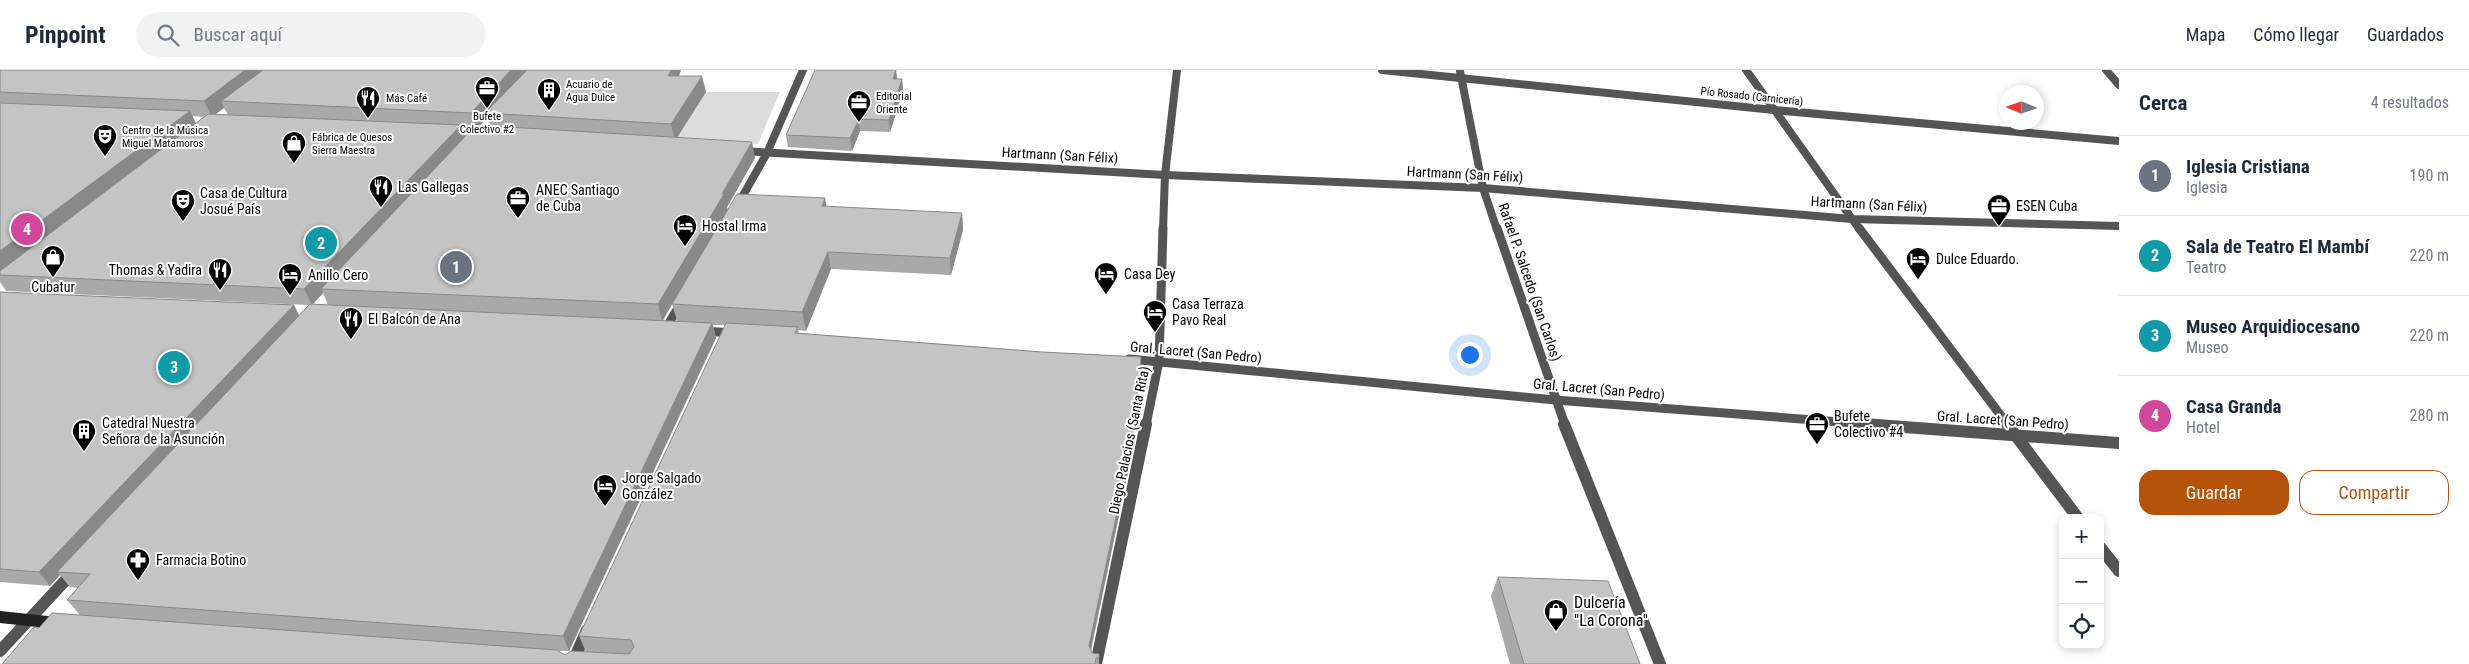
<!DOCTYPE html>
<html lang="es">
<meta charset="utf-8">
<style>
:root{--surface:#fff;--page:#f2f2f3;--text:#1f2937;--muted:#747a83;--line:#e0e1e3;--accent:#b45309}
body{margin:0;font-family:"Roboto Condensed",sans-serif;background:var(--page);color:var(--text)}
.controls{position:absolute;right:15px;bottom:15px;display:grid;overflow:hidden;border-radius:10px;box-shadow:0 2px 8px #0003}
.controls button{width:45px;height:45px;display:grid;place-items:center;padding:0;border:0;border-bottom:1px solid var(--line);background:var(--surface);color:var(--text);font:25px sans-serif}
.compass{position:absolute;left:1999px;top:15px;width:45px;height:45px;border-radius:50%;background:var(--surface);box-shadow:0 2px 8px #0003;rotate:272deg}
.you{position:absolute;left:1469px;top:284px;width:18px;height:18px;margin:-12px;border:4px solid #fff;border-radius:50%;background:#1a73e8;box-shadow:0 0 0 8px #1a73e833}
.badge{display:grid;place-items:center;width:32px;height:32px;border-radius:50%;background:var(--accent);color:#fff;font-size:16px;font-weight:700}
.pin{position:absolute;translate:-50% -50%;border:2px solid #fff;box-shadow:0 1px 5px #0006}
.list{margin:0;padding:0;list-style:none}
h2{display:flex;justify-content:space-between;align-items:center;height:65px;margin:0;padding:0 20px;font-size:21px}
h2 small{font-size:16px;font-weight:400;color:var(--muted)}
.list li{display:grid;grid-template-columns:32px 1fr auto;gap:15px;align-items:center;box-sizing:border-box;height:80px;padding:0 20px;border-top:1px solid var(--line)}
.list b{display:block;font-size:19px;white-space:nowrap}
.list p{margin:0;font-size:16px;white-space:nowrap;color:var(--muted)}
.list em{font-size:16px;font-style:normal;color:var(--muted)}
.actions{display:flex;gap:10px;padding:15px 20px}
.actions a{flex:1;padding:11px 0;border:1px solid var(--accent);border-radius:15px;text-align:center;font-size:18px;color:var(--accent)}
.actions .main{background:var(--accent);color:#fff}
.icon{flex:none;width:28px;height:28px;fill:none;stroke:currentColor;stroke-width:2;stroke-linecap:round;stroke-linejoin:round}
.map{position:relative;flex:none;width:2119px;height:594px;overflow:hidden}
header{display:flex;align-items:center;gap:30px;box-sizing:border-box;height:70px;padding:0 25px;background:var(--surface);border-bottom:1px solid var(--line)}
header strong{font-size:24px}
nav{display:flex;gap:28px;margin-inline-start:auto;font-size:18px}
.search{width:350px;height:45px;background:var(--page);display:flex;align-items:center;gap:12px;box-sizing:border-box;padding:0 18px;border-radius:28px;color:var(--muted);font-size:19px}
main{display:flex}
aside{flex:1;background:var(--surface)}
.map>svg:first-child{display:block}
.green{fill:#dcdcdc}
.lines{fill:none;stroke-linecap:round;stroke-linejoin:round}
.street-far2{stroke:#555;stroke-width:8}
.street-far1{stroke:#555;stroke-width:9}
.street{stroke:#555;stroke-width:12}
.secondary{stroke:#222;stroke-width:12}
.wall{fill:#a9a9a9;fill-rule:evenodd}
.shaded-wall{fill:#898989}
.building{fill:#c4c4c4;stroke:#898989}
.labels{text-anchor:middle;stroke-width:4;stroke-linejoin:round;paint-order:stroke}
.far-poi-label{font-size:11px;fill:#000;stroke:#fff;text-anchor:start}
.far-street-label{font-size:11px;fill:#000;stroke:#fff}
.street-label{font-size:14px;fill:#000;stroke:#fff}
.poi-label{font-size:14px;fill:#000;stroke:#fff;text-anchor:start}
.near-poi-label{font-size:16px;fill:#000;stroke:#fff;text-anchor:start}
</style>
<header>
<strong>Pinpoint</strong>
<div class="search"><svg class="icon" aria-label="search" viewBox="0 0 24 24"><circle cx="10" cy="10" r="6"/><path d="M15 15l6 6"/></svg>Buscar aquí</div>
<nav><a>Mapa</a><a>Cómo llegar</a><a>Guardados</a></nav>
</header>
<main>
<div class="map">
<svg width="2119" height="594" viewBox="0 0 2119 594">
<rect width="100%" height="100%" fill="#fff"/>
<polygon class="green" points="706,22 780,22 758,74 676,69"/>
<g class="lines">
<g class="street-far2">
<polyline points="1382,0 1774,40 2119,71"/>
<polyline points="1746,0 1860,160"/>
<polyline points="2106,0 2119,15"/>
<polyline points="1460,1 1483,118 1497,160"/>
<polyline points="740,81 1165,105 1483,118 1852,149 2119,156"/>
<polyline points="737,136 767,83 803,0"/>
<polyline points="1163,160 1165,105 1177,0"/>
</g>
<g class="street-far1">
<polyline points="1497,158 1565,355"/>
<polyline points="1859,158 2008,355"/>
<polyline points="666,258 681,233"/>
<polyline points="702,261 735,263"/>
<polyline points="1129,289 1555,330 1880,355"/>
<polyline points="1146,355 1159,291 1163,158"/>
</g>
<g class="street">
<polyline points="1564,354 1660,594"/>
<polyline points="1864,354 2119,373"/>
<polyline points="2007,354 2078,448"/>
<polyline points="2100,477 2119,501"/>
<polyline points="0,581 74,501"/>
<polyline points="572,594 587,560"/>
<polyline points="1096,594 1146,354"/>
</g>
<polyline class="secondary" points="0,547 56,553"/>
</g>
<g class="wall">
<path d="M0,0H681L679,6L706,22L677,67L755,88L727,137V140L826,137L962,143L963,160L951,205L831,199L806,261L798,260L799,263L1042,282L1141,287L1140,303L1131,388L1091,581L1092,583L1099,584V594H2L39,558L80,545L67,530L78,518L70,517L60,505L50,516L0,512V222L294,235L299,245L309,235L6,221L0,212ZM224,38L228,45L215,44ZM192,46L205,47L196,53ZM487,48L490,56L480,55ZM462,59H472L465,66ZM323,223L328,235L313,234ZM672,234L677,251H663ZM713,255H725L579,566L586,582L565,585L558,581H569L716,268Z"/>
<polygon points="896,0 897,9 902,9 903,21 890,62 860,61 852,81 788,77 786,65"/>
<polygon points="1498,507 1640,594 1510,594 1491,526"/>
</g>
<g class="shaded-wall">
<polygon points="245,0 274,0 221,31 224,38 212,47 204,31"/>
<polygon points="511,0 531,0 485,43 487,48 477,59 471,43"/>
<polygon points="671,0 681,0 672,22 668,6"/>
<polygon points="896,0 897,11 893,9"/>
<polygon points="702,6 706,22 675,71 671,54"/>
<polygon points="902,9 903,21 890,62 889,50"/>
<polygon points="190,41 198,58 0,205 0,181"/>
<polygon points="859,49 860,61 852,81 850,68"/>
<polygon points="461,55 467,70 321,219 323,223 312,235 304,219"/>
<polygon points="752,72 755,88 727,137 728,141 662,251 658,234"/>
<polygon points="825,128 828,145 822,136"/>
<polygon points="962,143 963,160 951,205 950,188"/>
<polygon points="828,182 831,199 806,261 802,242"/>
<polygon points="294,235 300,248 57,502 60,505 50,516 39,502"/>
<polygon points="712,253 716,268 569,581 563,566"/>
<polygon points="1141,287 1140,303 1131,388 1088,592 1089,576"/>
</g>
<g class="building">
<polygon points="0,0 245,0 204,31 0,22"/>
<polygon points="263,0 511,0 471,43 221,31"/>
<polygon points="527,0 671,0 668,6 702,6 671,54 485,43"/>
<polygon points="815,0 896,0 893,9 902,9 889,50 859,49 850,68 786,65"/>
<polygon points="0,33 190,41 0,181"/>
<polygon points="208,44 461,55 304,219 0,205 0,201"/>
<polygon points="476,55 752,72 722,124 724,124 658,234 321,219"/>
<polygon points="737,124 825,128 822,136 962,143 950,188 828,182 802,242 672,234"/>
<polygon points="0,222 294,235 39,502 0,499"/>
<polygon points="310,234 712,253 563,566 67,530 90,504 57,502"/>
<polygon points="726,253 798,257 795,263 1042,282 1141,287 1132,371 1089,576 1092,583 1099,584 1099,588 1096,588 1095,594 2,594 34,557 39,558 52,543 557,580 565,585 571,581 629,584 634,577 631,570 579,566"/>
<polygon points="1498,507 1608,511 1640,594 1524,594"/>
</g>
<defs>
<g id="office-pin" transform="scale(1.25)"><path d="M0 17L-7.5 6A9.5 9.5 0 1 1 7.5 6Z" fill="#000" stroke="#fff"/><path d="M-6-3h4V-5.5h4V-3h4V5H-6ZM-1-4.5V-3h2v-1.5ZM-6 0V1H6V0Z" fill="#fff"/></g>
<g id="building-pin" transform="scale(1.25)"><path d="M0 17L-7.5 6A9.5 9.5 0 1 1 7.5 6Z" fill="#000" stroke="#fff"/><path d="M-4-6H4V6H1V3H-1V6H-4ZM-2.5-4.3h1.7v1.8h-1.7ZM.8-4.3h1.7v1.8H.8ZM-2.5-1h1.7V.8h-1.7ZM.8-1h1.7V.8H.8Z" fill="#fff"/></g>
<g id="restaurant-pin" transform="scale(1.25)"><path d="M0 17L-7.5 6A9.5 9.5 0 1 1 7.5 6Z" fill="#000" stroke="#fff"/><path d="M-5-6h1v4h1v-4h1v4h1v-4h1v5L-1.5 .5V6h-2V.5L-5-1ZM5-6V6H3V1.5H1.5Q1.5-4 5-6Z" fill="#fff"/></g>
<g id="theatre-pin" transform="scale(1.25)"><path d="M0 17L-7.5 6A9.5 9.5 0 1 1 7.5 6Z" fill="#000" stroke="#fff"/><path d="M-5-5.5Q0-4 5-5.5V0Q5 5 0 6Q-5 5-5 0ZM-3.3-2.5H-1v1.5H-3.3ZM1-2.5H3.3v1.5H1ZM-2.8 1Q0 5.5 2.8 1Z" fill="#fff"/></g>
<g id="shop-pin" transform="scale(1.25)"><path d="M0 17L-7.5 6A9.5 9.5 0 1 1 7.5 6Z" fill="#000" stroke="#fff"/><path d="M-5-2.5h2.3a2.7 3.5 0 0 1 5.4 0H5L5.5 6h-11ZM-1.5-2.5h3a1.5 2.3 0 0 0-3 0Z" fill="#fff"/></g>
<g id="hotel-pin" transform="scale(1.25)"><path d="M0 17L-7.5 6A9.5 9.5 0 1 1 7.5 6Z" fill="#000" stroke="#fff"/><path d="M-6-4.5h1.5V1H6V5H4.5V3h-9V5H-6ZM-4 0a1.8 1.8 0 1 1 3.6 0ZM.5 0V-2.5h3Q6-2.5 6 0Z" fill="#fff"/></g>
<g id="pharmacy-pin" transform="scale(1.25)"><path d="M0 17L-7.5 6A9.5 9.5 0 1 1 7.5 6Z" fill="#000" stroke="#fff"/><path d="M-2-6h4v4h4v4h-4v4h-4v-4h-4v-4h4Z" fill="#fff"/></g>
</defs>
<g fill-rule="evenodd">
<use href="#office-pin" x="487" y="18"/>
<use href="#building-pin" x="549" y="20"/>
<use href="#restaurant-pin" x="368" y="28"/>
<use href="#office-pin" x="859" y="32"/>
<use href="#theatre-pin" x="105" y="66"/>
<use href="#shop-pin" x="294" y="73"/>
<use href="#restaurant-pin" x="381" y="117"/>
<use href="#office-pin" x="518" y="128"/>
<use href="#theatre-pin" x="183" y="131"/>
<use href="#office-pin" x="1999" y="136"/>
<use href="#hotel-pin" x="685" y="156"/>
<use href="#shop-pin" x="53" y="187"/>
<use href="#hotel-pin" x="1918" y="189"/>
<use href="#restaurant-pin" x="220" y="200"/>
<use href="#hotel-pin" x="1106" y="204"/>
<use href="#hotel-pin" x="290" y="205"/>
<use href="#hotel-pin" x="1155" y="242"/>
<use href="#restaurant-pin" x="351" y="249"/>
<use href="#office-pin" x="1817" y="354"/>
<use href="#building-pin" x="84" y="361"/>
<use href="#hotel-pin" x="605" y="416"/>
<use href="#pharmacy-pin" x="138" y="490"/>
<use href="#shop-pin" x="1556" y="541"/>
</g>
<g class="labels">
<g class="far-poi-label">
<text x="566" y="18">Acuario de<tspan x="566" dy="13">Agua Dulce</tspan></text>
<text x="876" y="30">Editorial<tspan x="876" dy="13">Oriente</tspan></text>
<text x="386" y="32">Más Café</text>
<text x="487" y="50" text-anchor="middle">Bufete<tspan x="487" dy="13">Colectivo #2</tspan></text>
<text x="122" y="64">Centro de la Música<tspan x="122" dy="13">Miguel Matamoros</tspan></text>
<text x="312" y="71">Fábrica de Quesos<tspan x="312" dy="13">Sierra Maestra</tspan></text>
</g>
<g class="far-street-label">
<text transform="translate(1752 26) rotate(6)" y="4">Pío Rosado (Carnicería)</text>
</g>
<g class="street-label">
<text transform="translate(1060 85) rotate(3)" y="5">Hartmann (San Félix)</text>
<text transform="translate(1465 104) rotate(3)" y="5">Hartmann (San Félix)</text>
<text transform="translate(1869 134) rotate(3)" y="5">Hartmann (San Félix)</text>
<text transform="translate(1530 212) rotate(71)" y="5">Rafael P. Salcedo (San Carlos)</text>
<text transform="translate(1196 282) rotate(5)" y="5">Gral. Lacret (San Pedro)</text>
<text transform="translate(1599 319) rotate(5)" y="5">Gral. Lacret (San Pedro)</text>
<text transform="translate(2003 350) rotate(4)" y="5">Gral. Lacret (San Pedro)</text>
<text transform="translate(1129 370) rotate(-78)" y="5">Diego Palacios (Santa Rita)</text>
</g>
<g class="poi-label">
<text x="398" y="122">Las Gallegas</text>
<text x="536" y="125">ANEC Santiago<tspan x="536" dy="16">de Cuba</tspan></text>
<text x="200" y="128">Casa de Cultura<tspan x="200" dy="16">Josué País</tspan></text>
<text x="2016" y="141">ESEN Cuba</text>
<text x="702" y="161">Hostal Irma</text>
<text x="1936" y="194">Dulce Eduardo.</text>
<text x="202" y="205" text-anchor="end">Thomas &amp; Yadira</text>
<text x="1124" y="209">Casa Dey</text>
<text x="308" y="210">Anillo Cero</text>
<text x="53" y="222" text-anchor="middle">Cubatur</text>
<text x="1172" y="239">Casa Terraza<tspan x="1172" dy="16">Pavo Real</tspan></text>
<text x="368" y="254">El Balcón de Ana</text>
<text x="1834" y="351">Bufete<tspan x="1834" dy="16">Colectivo #4</tspan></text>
<text x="102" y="358">Catedral Nuestra<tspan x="102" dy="16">Señora de la Asunción</tspan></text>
<text x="622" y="413">Jorge Salgado<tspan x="622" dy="16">González</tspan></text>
<text x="156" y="495">Farmacia Botino</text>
</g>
<g class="near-poi-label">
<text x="1574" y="538">Dulcería<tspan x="1574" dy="18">"La Corona"</tspan></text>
</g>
</g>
</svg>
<div class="controls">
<button>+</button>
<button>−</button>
<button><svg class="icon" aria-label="locate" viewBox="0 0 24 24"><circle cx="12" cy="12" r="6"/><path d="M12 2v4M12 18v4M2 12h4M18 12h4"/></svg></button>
</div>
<svg class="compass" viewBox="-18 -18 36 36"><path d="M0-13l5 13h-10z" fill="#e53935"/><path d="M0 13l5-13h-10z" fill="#747a83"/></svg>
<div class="you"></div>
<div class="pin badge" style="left:456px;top:197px;background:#6b7280">1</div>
<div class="pin badge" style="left:321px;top:173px;background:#0f9aa8">2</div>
<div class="pin badge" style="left:174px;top:297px;background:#0f9aa8">3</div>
<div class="pin badge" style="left:27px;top:159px;background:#d1479c">4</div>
</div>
<aside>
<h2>Cerca<small>4 resultados</small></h2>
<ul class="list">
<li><span class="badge" style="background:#6b7280">1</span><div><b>Iglesia Cristiana</b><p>Iglesia</p></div><em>190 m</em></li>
<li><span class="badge" style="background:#0f9aa8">2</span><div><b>Sala de Teatro El Mambí</b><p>Teatro</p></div><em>220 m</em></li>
<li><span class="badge" style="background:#0f9aa8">3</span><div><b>Museo Arquidiocesano</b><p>Museo</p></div><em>220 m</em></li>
<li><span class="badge" style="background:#d1479c">4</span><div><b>Casa Granda</b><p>Hotel</p></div><em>280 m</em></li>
</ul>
<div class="actions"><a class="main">Guardar</a><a>Compartir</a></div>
</aside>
</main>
